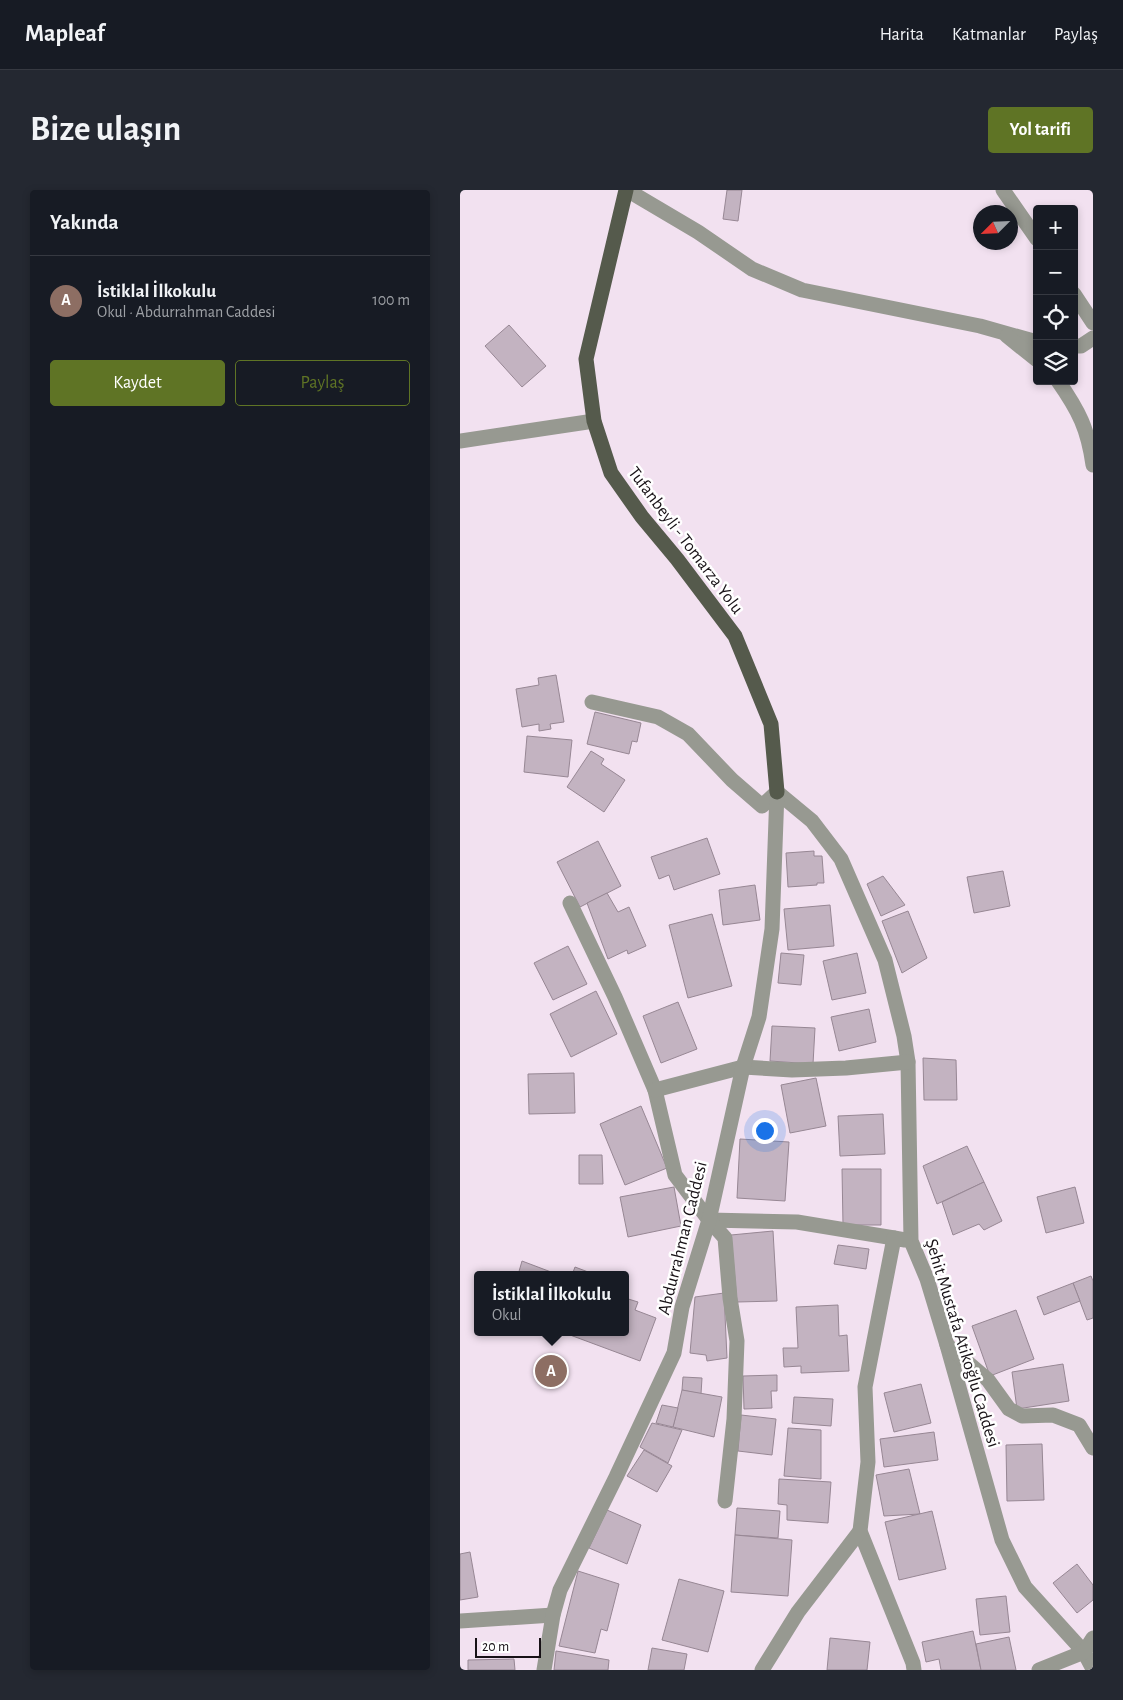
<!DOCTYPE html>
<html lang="tr">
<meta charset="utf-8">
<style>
:root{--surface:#171b24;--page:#242831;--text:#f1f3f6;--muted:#9ea1a6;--line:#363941;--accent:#5f7425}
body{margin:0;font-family:"Alegreya Sans",sans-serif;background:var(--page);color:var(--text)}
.controls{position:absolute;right:15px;top:15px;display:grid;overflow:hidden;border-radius:5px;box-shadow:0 2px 8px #0003}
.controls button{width:45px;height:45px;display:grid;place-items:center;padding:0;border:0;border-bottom:1px solid var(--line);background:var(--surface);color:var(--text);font:25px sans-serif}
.compass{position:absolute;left:513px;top:15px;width:45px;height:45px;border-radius:50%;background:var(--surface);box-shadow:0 2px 8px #0003;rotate:246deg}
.scale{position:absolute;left:15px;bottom:12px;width:66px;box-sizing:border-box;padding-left:5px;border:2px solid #171116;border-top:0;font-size:14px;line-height:18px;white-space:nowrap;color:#171116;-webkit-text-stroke:4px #fff;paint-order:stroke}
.you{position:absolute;left:304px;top:940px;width:18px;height:18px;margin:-12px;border:4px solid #fff;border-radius:50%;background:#1a73e8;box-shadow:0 0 0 8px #1a73e833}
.badge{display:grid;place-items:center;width:32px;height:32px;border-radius:50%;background:var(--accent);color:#fff;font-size:16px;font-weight:700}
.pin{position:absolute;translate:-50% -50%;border:2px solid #fff;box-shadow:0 1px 5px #0006}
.popup{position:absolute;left:14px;top:1081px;width:155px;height:65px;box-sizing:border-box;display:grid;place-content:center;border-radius:5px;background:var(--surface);filter:drop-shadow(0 1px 4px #0005);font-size:16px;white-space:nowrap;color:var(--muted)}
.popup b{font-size:19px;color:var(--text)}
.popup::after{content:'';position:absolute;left:50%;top:100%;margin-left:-10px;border:10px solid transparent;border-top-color:var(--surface)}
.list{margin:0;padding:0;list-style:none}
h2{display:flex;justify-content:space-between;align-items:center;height:65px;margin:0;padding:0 20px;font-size:21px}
h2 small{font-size:16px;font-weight:400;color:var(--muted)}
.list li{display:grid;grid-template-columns:32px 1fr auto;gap:15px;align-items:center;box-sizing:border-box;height:90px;padding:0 20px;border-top:1px solid var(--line)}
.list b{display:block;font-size:19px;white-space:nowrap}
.list p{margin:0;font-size:16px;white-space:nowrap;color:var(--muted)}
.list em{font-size:16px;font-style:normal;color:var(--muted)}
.actions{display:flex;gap:10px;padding:15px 20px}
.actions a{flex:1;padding:11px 0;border:1px solid var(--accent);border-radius:5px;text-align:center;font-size:18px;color:var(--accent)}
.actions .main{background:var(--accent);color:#fff}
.icon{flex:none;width:28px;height:28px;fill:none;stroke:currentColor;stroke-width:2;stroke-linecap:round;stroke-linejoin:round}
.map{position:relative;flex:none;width:633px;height:1480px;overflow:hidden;border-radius:5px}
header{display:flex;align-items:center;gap:30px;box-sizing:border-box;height:70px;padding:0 25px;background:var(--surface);border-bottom:1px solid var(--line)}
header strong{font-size:24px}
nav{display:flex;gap:28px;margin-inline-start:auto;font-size:18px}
.intro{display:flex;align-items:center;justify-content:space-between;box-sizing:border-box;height:120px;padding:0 30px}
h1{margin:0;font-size:35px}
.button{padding:12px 22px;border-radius:5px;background:var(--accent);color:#fff;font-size:18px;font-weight:700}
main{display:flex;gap:30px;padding:0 30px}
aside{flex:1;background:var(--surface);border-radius:5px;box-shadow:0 2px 8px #0003}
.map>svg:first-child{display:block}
.building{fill:#c3b3c1;stroke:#978794}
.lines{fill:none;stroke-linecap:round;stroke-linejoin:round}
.minor{stroke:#979991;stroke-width:15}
.major{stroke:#555a4c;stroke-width:15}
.labels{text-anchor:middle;stroke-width:5;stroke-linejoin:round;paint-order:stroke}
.street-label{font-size:18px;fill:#171116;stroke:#fff}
</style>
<header>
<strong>Mapleaf</strong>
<nav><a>Harita</a><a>Katmanlar</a><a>Paylaş</a></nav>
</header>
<div class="intro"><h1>Bize ulaşın</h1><a class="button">Yol tarifi</a></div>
<main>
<aside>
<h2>Yakında<small></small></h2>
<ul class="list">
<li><span class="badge" style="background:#8d6e63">A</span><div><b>İstiklal İlkokulu</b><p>Okul · Abdurrahman Caddesi</p></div><em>100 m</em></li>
</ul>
<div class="actions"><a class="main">Kaydet</a><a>Paylaş</a></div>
</aside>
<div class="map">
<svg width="633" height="1480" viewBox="0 0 633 1480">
<rect width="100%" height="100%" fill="#f2e1f0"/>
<g class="building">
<polygon points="267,0 282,0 278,31 263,29"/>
<polygon points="49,135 86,176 62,197 25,156"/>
<polygon points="96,485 104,532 90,534 91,539 79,541 79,534 62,537 56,499 79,495 78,488"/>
<polygon points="135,522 181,533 177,552 172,551 169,564 127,554"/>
<polygon points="67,546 112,550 108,587 64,582"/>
<polygon points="131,561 144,569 141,574 165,590 144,622 107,597"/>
<polygon points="247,648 260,684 214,700 209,685 199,689 191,667"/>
<polygon points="138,651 161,696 120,717 97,672"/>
<polygon points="354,661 354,666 362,666 364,693 357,693 357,695 328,697 326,663"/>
<polygon points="543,681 550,716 514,723 507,687"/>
<polygon points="423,686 445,715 421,726 407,694"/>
<polygon points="295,695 300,730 263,735 259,700"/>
<polygon points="147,703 158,722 169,717 186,756 168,764 167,760 148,769 127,713"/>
<polygon points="370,715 374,756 328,760 324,719"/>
<polygon points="448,721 467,768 442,783 422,731"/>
<polygon points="252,724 272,796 228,808 209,735"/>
<polygon points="108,756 127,794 93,810 74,773"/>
<polygon points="321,763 344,765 341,795 318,793"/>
<polygon points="397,763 406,803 372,810 363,771"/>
<polygon points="136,801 157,844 111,867 90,824"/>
<polygon points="218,812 237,859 201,873 183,826"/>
<polygon points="409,819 416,852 379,861 371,827"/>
<polygon points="312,836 355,838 353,874 310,871"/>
<polygon points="463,868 496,870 497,910 464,910"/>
<polygon points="114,883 115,923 69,924 68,884"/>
<polygon points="356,888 366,936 330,943 321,895"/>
<polygon points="181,916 207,978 165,995 140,934"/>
<polygon points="423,924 425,964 380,966 378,926"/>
<polygon points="280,949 329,952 325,1011 277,1008"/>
<polygon points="507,956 524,992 477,1014 463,976"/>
<polygon points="119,965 142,965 143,994 119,994"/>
<polygon points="382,979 421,979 421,1035 383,1035"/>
<polygon points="524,992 542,1031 524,1040 519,1034 493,1045 482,1012"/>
<polygon points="214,997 221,1036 168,1047 160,1007"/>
<polygon points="615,997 624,1033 586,1043 577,1007"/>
<polygon points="313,1041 317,1111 277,1112 271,1045"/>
<polygon points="378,1055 409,1059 406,1079 374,1074"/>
<polygon points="62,1071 99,1085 58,1085"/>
<polygon points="115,1077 136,1085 112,1085"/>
<polygon points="631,1086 633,1091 633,1128 627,1130 613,1093"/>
<polygon points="613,1093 620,1111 584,1125 577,1107"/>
<polygon points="264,1103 267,1168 247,1171 246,1165 230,1163 235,1107"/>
<polygon points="165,1108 178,1112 175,1120 196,1128 180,1171 102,1142 165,1142"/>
<polygon points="378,1115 379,1146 387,1145 389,1181 341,1183 341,1176 324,1177 323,1158 338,1158 336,1117"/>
<polygon points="556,1120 574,1169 530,1186 512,1136"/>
<polygon points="603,1174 609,1211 557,1219 552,1182"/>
<polygon points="317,1185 317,1201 311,1201 312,1218 284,1219 283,1186"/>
<polygon points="223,1187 242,1188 241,1204 222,1200"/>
<polygon points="461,1194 471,1233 434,1242 424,1203"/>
<polygon points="222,1200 262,1207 254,1247 213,1237"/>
<polygon points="334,1207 373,1209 371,1236 332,1233"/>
<polygon points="202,1215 218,1218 213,1237 196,1233"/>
<polygon points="281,1225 316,1229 312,1265 278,1261"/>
<polygon points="192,1233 222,1240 208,1273 180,1257"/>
<polygon points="328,1238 361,1240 361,1289 324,1286"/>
<polygon points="474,1242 478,1270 424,1277 420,1249"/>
<polygon points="582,1254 584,1310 547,1311 546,1255"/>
<polygon points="184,1260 212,1276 197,1302 167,1286"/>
<polygon points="449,1279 460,1324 424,1326 416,1285"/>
<polygon points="319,1289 371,1292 368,1333 327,1330 327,1315 318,1314"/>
<polygon points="277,1318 320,1321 318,1348 275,1345"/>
<polygon points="147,1320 181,1335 167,1374 129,1358"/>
<polygon points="472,1321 486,1379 439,1390 425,1332"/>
<polygon points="275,1345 332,1350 328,1406 271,1402"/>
<polygon points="10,1362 18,1407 0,1410 0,1364"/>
<polygon points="617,1374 633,1395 633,1410 617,1423 593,1393"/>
<polygon points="118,1381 159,1394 147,1441 141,1439 135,1463 99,1456"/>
<polygon points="219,1389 264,1401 248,1462 202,1450"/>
<polygon points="546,1406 550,1442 520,1445 516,1409"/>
<polygon points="513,1441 521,1480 481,1480 479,1469 466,1472 462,1452"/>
<polygon points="549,1447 556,1480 521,1480 516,1454"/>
<polygon points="370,1448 410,1452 407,1480 367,1480"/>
<polygon points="192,1458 227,1464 224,1480 188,1480"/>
<polygon points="96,1461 149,1470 148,1480 94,1480"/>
<polygon points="54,1469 55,1480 8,1480 8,1470"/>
</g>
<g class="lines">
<g class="minor">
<polyline points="167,0 238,42 292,79 342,100 520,136 577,152"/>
<polyline points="543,0 577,49"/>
<polyline points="614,104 633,133"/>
<polyline points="547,146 577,170"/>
<polyline points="614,156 621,156 633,148"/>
<path d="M598,191C619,221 628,239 633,275"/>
<polyline points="0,251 134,231"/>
<polyline points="132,512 198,527 228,544 272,590 302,616 317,602"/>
<polyline points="317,602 352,631 381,669 425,770 444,846 448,872 451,1051 467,1089 487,1155 542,1350 565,1397 624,1462 633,1479"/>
<polyline points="110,713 155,807 195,900 215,985 249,1030 337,1032 434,1048"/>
<polyline points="195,900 283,877 332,880 386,878 448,872"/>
<polyline points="249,1030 265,1048 270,1108 277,1151 274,1229 265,1311"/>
<polyline points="445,1050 434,1048 405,1197 408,1272 400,1341 453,1473 454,1480"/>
<polyline points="487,1155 528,1190 549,1219 562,1226 593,1225 619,1235 633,1258"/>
<polyline points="0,1431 93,1425"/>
<polyline points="84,1480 93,1425 100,1400 156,1287 214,1163 222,1117 249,1030 283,877 299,827 312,739 317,602"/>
<polyline points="302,1480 338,1422 400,1341"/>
<polyline points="579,1480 624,1462 633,1448"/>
</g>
<polyline class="major" points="166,0 126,169 134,231 151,283 182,327 217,369 275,446 311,534 317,602"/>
</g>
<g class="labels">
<g class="street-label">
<text transform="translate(226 350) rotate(53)" y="6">Tufanbeyli - Tomarza Yolu</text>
<text transform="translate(222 1048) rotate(-76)" y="6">Abdurrahman Caddesi</text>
<text transform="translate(503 1153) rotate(73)" y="6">Şehit Mustafa Atikoğlu Caddesi</text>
</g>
</g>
</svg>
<div class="controls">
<button>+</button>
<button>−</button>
<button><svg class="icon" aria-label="locate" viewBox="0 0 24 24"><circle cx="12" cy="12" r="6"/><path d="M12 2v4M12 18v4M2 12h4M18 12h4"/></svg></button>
<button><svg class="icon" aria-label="layers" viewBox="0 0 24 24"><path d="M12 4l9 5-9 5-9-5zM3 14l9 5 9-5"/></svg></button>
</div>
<svg class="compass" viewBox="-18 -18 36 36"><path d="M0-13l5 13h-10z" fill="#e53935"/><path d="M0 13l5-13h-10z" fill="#9ea1a6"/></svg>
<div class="scale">20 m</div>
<div class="you"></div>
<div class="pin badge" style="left:91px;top:1181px;background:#8d6e63">A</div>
<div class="popup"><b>İstiklal İlkokulu</b>Okul</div>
</div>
</main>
